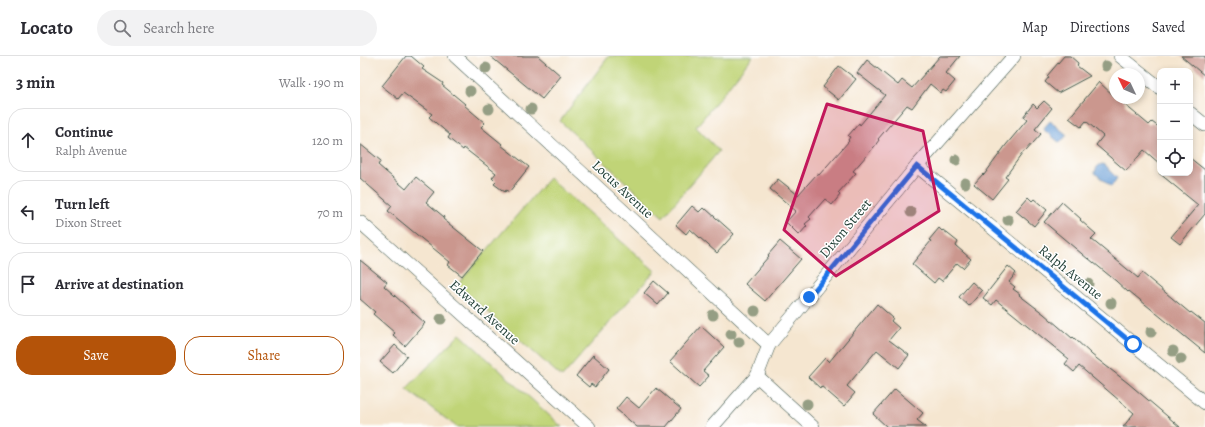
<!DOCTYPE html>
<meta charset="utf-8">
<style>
:root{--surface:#fff;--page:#f2f2f3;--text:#2b2b33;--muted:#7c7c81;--line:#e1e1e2;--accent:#b45309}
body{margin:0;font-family:Alegreya,serif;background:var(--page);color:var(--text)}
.controls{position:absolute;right:12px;top:12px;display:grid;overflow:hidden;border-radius:8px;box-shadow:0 2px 6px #0003}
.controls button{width:36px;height:36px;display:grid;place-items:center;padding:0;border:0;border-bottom:1px solid var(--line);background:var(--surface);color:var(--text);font:20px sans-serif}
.compass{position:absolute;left:749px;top:12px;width:36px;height:36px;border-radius:50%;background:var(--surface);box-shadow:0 2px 6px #0003;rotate:314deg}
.stop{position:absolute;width:12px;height:12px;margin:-9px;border:3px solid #1a73e8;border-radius:50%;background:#fff}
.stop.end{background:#1a73e8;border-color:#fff;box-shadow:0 1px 4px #0008}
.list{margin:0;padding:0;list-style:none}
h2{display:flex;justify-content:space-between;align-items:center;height:52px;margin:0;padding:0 16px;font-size:17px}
h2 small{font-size:13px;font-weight:400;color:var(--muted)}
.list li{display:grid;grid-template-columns:26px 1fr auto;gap:12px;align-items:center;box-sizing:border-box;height:64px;margin:0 8px 8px;padding:0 8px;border:1px solid var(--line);border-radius:16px}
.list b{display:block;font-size:15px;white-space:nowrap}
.list p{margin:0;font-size:13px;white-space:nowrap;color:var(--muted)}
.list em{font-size:13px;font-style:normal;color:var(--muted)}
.actions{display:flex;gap:8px;padding:12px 16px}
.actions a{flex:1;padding:9px 0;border:1px solid var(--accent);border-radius:16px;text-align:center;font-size:14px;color:var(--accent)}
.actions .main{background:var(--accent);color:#fff}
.icon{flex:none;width:22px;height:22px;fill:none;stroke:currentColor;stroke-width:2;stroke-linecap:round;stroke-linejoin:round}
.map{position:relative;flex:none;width:845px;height:371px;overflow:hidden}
header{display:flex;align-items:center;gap:24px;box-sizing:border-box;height:56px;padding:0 20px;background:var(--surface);border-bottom:1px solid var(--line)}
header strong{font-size:19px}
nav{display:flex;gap:22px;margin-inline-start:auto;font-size:14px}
.search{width:280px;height:36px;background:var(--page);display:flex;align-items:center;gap:10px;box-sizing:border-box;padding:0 14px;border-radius:22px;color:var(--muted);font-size:15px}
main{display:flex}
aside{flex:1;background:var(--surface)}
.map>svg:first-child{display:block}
.green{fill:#c0d477;stroke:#708856}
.water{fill:#689dd5;stroke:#446d84}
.building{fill:#cb978e}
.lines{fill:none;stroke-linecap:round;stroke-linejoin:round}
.minor-casing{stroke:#3f564b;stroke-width:14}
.minor{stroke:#fff;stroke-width:13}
.tree{fill:#959e84}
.route{stroke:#1a73e8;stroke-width:5}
.marked{fill:#c2185b;fill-opacity:0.2;stroke:#c2185b;stroke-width:3;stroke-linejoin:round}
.labels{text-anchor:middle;stroke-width:3;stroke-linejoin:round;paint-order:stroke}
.street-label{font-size:14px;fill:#1f3d34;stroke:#fff}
</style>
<header>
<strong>Locato</strong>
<div class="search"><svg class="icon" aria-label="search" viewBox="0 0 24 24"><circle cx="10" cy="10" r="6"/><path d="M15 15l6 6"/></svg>Search here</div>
<nav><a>Map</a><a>Directions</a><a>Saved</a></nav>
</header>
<main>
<aside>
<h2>3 min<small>Walk · 190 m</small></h2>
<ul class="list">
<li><svg class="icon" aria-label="ahead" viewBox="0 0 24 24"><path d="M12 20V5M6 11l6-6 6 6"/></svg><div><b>Continue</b><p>Ralph Avenue</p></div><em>120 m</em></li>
<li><svg class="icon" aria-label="left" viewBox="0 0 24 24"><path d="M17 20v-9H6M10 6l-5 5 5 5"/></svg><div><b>Turn left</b><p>Dixon Street</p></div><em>70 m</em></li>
<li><svg class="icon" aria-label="arrive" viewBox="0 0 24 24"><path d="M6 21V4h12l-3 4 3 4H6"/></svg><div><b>Arrive at destination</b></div></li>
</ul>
<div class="actions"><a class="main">Save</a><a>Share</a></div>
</aside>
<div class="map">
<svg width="845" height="371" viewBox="0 0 845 371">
<rect width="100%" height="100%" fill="#fff"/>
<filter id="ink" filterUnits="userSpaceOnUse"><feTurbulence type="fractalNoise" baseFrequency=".025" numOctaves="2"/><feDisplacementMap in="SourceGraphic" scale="8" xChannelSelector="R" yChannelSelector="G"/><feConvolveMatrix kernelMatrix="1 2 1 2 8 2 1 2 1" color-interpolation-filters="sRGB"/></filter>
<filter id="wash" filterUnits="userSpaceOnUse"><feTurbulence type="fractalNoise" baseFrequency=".012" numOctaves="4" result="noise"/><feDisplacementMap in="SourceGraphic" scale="16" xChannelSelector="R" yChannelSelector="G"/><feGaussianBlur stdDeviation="0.9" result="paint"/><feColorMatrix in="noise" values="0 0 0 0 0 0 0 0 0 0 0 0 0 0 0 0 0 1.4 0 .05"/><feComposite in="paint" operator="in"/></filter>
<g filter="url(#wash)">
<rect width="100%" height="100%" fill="#f5e6d0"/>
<g class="green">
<polygon points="249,0 393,0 336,71 359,95 303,161 200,65"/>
<polygon points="189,122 295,215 202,321 97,229"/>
<polygon points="100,278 202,371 97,371 46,333"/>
</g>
<g class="water">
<polygon points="690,65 707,79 700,87 683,73"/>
<path d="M743,108C746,109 748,111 749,114L757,122L751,131L735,117C736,112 737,109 743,108Z"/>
</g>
<g id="blocks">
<g class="building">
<polygon points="46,0 51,0 64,11 62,13 83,27 82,29 105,48 104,49 125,67 121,71 142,88 141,89 169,111 149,136 146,134 145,136 134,128 136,126 132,122 136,117 104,92 103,94 88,82 90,79 69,61 72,58 43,37 38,43 22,30"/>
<polygon points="130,0 178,0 201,20 182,43"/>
<polygon points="580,0 600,0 586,17 595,25 586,36 583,34 581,37 570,28 552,52 547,49 518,83 519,84 514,91 493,115 496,117 478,137 480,139 472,149 465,143 449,161 451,163 445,168 447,170 439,179 426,166 436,155 410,133 418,123 438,139 457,118 459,119 489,85 488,84 490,81 488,80 499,67 500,69 525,39 497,17 507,4 538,29 542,24 552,32"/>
<polygon points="704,0 710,0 718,7 717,10 730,20 698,37 685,26 689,21 687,20"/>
<polygon points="821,0 845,0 845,20"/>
<polygon points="479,10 496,23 479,44 463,31"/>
<polygon points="739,26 754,40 755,38 755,42 760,42 766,47 764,48 789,69 792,66 800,72 800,108 784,94 766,115 736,89 743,80 726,65 721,71 709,62"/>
<polygon points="684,45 692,52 675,73 681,78 666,95 665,94 645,121 648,123 632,143 614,128 623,118 624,119 646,89 667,64 663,61 673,48 677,52"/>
<polygon points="0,88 21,105 18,109 46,133 56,121 74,136 66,146 84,161 83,163 123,195 102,220 88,209 90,206 28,155 32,150 0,122"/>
<polygon points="830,102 845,114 845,158 820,188 811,181 838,149 799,117 830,117"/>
<polygon points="668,141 672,145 674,143 687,154 674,170 656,155"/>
<polygon points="702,146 721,163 720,164 736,178 731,183 778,222 782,217 830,257 831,256 845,267 845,297 769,235 768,236 756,225 728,202 728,203 684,166"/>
<polygon points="332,150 339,156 343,152 345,154 346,153 374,178 357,197 330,173 326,178 316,169"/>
<polygon points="579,172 582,175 583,174 598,186 596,190 611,203 603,212 597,207 582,225 578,222 574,227 552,208 571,185 569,184"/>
<polygon points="420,185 441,203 405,245 385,228 409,200 408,199"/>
<polygon points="0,204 27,226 24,230 65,267 45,290 33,279 35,277 13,258 15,256 0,243"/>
<polygon points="648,210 656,217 649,226 655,231 653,233 660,238 659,239 684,258 712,282 713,281 732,299 768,327 820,371 763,371 774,357 719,310 714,316 705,308 709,303 636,244 632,249 623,242"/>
<polygon points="294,225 308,237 298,249 284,237"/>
<polygon points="612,226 622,235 609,250 599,241"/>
<polygon points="517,248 533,262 531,265 539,272 529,284 549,299 539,312 517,294 487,330 495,337 484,350 461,330 460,332 448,321 465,302 469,306"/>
<polygon points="341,270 364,291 343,315 349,320 339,331 310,305"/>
<polygon points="35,289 47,300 33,317 20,306"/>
<polygon points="233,299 249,313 235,331 231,328 229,331 216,320"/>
<polygon points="296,332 321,353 306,371 277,371 256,353 266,341 279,352"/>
<polygon points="535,333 563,357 557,364 566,371 527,371 513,358"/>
</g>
</g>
</g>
<g filter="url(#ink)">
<use href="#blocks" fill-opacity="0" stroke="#3f564b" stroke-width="1"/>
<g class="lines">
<g class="minor-casing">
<g id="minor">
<polyline points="95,0 409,289"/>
<polyline points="760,0 800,32"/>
<polyline points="830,57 845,69"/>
<polyline points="557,110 845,347"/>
<polyline points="0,166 229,371"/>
<polyline points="397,320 453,371"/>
<polyline points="352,371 397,320 409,289 557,110 654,0"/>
</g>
</g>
<use href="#minor" class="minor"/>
</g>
<g class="tree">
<circle cx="746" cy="10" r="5.5"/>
<circle cx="126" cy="12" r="5.5"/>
<circle cx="110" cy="35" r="5.5"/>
<circle cx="129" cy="53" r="5.5"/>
<circle cx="171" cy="53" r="5.5"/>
<circle cx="596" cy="104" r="5.5"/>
<circle cx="605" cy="127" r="5.5"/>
<circle cx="551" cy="156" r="5.5"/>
<circle cx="648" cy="164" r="5.5"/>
<circle cx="728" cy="228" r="5.5"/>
<circle cx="751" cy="247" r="5.5"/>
<circle cx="395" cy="255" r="5.5"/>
<circle cx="353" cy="259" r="5.5"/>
<circle cx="81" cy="263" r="5.5"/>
<circle cx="791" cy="276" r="5.5"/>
<circle cx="371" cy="278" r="5.5"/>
<circle cx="379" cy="286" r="5.5"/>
<circle cx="813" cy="295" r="5.5"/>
<circle cx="821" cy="303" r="5.5"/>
<circle cx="447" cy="348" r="5.5"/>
</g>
</g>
<g class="lines" filter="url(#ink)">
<polyline class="route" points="449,241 557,110 773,288"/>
</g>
<path class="marked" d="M467,48L563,75L579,155L476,220L424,174Z"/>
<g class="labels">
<g class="street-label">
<text transform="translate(263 133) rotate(43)" y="5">Locus Avenue</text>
<text transform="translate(485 172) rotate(-50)" y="5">Dixon Street</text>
<text transform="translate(711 216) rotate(39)" y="5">Ralph Avenue</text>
<text transform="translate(125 256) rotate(42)" y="5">Edward Avenue</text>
</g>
</g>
</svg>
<div class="controls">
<button>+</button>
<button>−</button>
<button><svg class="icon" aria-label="locate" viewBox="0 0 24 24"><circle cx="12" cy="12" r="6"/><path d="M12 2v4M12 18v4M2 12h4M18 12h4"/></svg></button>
</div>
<svg class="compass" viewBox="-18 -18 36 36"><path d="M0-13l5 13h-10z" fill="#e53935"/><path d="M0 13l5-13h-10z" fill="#7c7c81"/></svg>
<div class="stop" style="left:773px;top:288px"></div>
<div class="stop end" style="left:449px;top:241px"></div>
</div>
</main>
